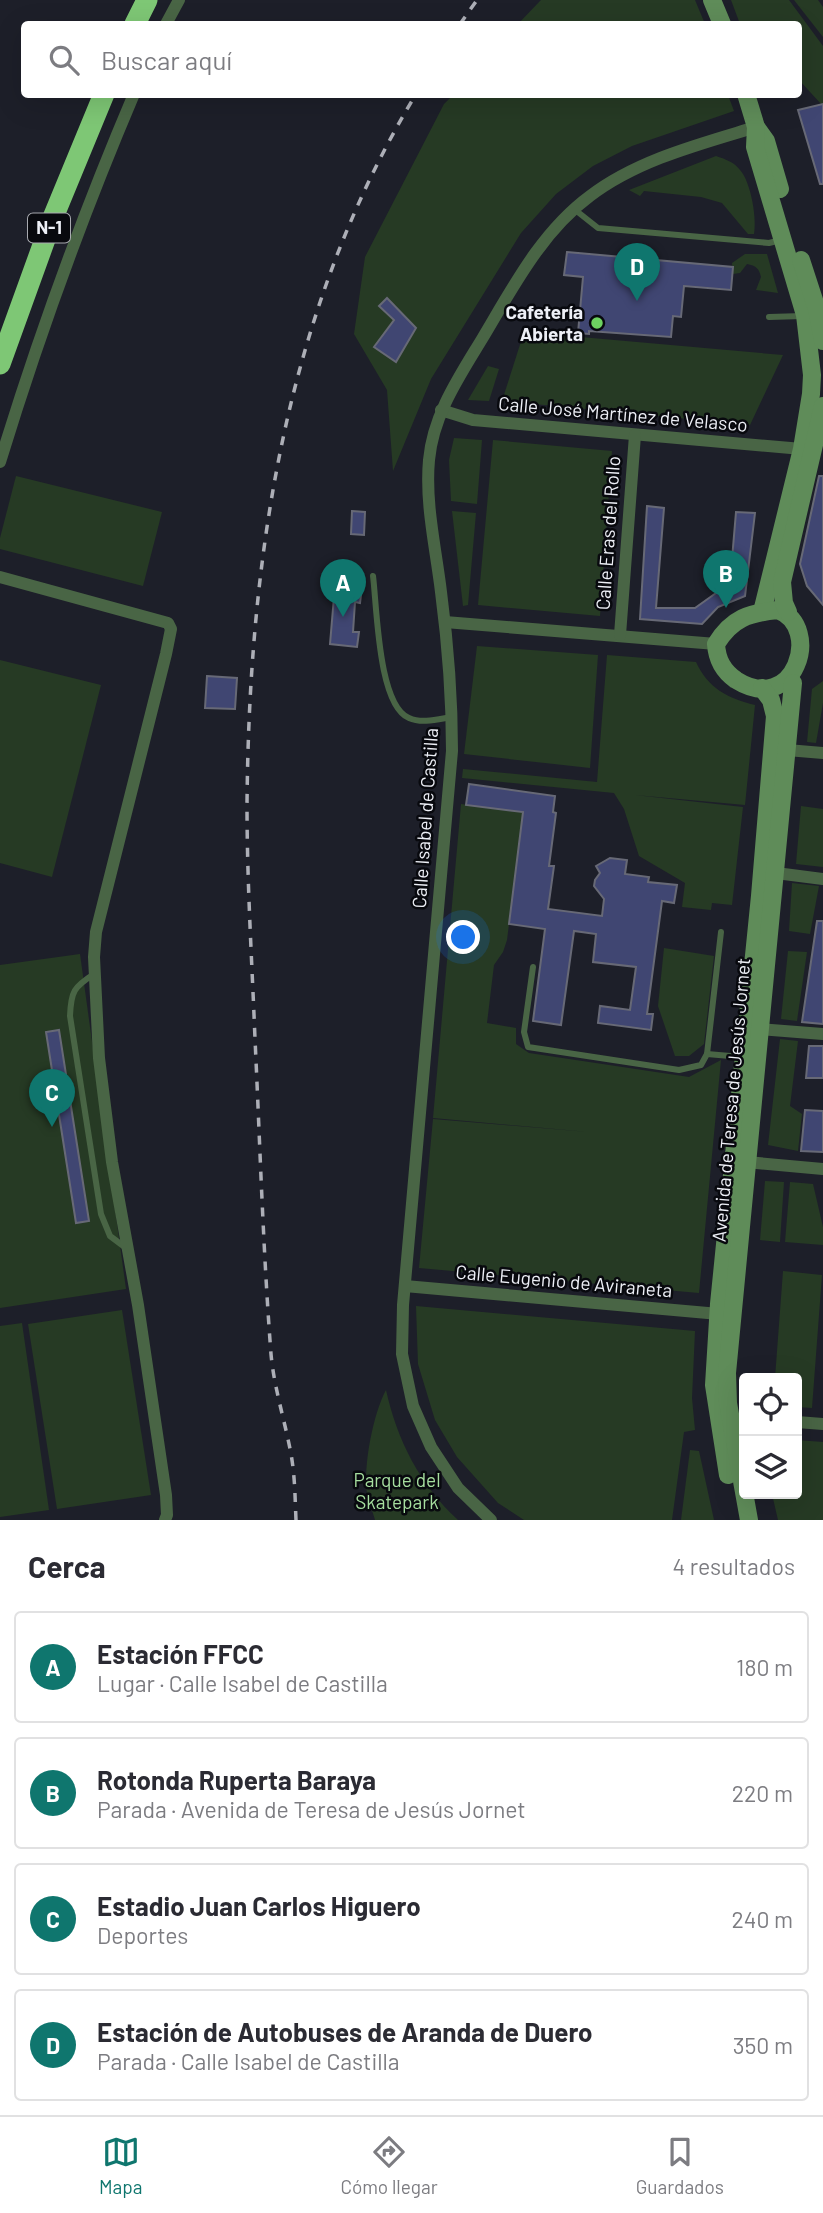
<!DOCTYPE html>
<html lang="es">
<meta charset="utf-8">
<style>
:root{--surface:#fff;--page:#f2f2f3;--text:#2b2b33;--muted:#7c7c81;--line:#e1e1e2;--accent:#0f766e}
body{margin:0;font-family:Barlow,sans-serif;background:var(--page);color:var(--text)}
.controls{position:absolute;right:21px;bottom:21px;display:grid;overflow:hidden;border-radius:7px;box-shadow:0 7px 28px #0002}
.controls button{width:63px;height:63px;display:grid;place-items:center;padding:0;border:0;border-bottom:2px solid var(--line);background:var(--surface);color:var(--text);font:35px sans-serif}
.you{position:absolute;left:464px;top:938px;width:24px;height:24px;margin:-18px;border:5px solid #fff;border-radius:50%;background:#1a73e8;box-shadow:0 0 0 10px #1a73e833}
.badge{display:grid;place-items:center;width:46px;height:46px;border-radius:50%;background:var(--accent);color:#fff;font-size:23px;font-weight:700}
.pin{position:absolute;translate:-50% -58px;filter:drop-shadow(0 2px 4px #0008)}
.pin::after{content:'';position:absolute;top:37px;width:24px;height:21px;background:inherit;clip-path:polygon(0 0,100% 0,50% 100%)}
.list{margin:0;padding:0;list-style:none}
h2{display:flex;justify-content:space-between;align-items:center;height:91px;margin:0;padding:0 28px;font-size:30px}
h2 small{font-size:23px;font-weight:400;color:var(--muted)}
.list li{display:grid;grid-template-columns:46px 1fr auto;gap:21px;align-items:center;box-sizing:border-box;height:112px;margin:0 14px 14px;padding:0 14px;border:2px solid var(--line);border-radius:7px}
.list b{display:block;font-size:26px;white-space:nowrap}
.list p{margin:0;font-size:23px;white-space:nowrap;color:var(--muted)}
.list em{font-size:23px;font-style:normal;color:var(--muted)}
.icon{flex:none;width:38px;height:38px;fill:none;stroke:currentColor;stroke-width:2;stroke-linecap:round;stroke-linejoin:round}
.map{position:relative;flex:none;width:823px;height:1520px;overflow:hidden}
.search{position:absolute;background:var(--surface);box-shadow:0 7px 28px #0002;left:21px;right:21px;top:21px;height:77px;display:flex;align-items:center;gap:18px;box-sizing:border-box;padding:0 24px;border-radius:7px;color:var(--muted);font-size:26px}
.sheet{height:595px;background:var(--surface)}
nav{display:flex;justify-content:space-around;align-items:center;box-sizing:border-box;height:98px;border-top:2px solid var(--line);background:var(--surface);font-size:19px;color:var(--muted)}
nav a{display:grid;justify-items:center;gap:4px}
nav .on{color:var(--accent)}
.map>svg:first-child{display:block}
.green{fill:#263a24}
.building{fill:#404672;stroke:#676976;stroke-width:2}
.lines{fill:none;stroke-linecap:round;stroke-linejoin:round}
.lane{stroke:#496545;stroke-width:6}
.street{stroke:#496545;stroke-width:12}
.secondary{stroke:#5f8c59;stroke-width:18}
.highway{stroke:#7ec775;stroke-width:21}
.rail{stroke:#adafb7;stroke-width:3.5;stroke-dasharray:9 9;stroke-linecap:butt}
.poi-dot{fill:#6dd361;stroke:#08090e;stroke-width:2.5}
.labels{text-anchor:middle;stroke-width:5;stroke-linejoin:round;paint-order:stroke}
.shield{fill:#08090e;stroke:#a8aab0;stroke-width:2}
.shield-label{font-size:18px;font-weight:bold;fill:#edeff6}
.poi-label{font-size:19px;font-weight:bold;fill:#edeff6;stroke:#08090e;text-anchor:end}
.street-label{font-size:19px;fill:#edeff6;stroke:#08090e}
.park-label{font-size:19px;fill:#a6de9f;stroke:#08090e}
</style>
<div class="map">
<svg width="823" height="1520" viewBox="0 0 823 1520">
<rect width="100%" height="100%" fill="#1d1f29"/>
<g class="green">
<polygon points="541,0 695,0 705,24 518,24"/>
<polygon points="731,0 789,0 823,46 823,109 822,105 799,80 798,24 740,24"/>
<polygon points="794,0 818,0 823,7 823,37"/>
<polygon points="453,95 728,95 734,111 632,146 593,166 556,194 521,233 431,379 393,471 387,390 354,334 365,257 444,104"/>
<path d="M716,156C725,159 734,162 740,170C751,182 757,219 754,234H748L722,203L701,197L644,191L640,196L629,190Z"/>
<path d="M745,254H767L778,293L756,290L761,277C759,268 756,266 747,264L740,273L733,274L732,263Z"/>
<polygon points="524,332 783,355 750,425 502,401"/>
<polygon points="488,366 499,369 489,401 468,400"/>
<polygon points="454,438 482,440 477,504 451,501 449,460"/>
<polygon points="493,440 612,451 600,616 478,605"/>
<polygon points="16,476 162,512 143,586 0,549 0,538"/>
<polygon points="452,511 476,513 468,605 463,606"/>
<polygon points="477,646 598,655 590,768 464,754"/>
<path d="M607,655L696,662C708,688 727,698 755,705L745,805L635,795L743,807L732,905L712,903L711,910L682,907L685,883L639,856L624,809L614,793L462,778L463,769L597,782Z"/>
<polygon points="0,660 101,685 52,877 0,863"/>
<polygon points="823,681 823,703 816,743 807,742 812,689"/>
<polygon points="461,804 523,812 507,940 503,952 494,965 487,1023 516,1028 516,1044 529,1053 689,1077 721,1060 699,1293 419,1268 433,1119 589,1132 433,1118"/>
<polygon points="801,806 823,809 823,867 796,864"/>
<polygon points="792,883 819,886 810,934 789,931"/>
<polygon points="664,948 714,956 704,1044 689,1056 675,1056 658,1006"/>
<polygon points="788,951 807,952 797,1021 781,1019"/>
<polygon points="80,954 126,1289 0,1308 0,965"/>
<polygon points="780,1039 798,1041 790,1106 802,1114 798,1151 768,1145"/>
<polygon points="765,1181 784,1182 780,1242 760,1240"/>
<polygon points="790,1182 813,1184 823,1227 823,1245 785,1242"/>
<polygon points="783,1271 822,1275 812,1408 797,1407 797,1378 775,1378"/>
<polygon points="416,1306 695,1331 692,1398 695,1430 684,1432 672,1520 524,1520 498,1503 457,1457 435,1420 418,1364"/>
<polygon points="122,1310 151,1495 57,1509 28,1324"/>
<polygon points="22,1323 49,1510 0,1517 0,1326"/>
<path d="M386,1390C397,1440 420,1485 458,1520H375C373,1511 368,1503 367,1493C363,1467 373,1414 386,1390Z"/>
<polygon points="797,1440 823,1442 823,1520 778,1520 772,1494 797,1494"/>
<polygon points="690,1450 699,1451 714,1520 681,1520"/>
</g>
<g class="building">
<polygon points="823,104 823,184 820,184 798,110"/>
<polygon points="567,252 733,267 731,290 684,286 681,317 673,316 671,337 589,331 589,334 578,333 583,277 564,275"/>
<polygon points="387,298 416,328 396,362 374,347 394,320 379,306"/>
<polygon points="819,476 823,476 823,605 807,586 800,564"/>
<polygon points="647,506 664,508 656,608 695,608 730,583 736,512 755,513 745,596 718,607 702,624 640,619"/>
<polygon points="352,511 365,512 364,535 351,534"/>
<polygon points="335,585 362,587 360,603 355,602 353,632 359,632 357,647 330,644"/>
<polygon points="207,676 237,678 235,709 205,708"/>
<polygon points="469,784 555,796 553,812 556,813 549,866 554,866 548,909 602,916 604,899 594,886 595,880 600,873 596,866 610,858 627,860 625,874 649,877 648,882 677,885 674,903 662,901 647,1014 653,1014 651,1030 598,1023 600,1006 630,1010 636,967 593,962 596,934 574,931 561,1025 533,1021 545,929 509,924 523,812 466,805"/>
<polygon points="817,921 823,921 823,1024 802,1022"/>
<polygon points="59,1030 89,1221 76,1223 46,1032"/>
<polygon points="809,1046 823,1046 823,1078 806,1078"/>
<polygon points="805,1110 823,1111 823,1152 801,1151"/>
</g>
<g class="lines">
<g class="lane">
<polyline points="574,209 598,228 769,243 781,240"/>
<polyline points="769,317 803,316"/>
<path d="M373,576C377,607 378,705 409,718C422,724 439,719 452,717"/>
<polyline points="533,967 524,1032 528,1047 679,1070 701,1065 707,1054 721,932"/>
<path d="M94,974C74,987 71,991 70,1016L101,1214L110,1236L126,1248"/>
<polyline points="707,1054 742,1057"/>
</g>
<g class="street">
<polyline points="166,24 179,0"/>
<polyline points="441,410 473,420 802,449"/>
<path d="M0,462C38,338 83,214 134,94"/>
<polyline points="0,577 168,623 171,629 166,654 96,932 94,957 99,1058 112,1162 138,1305 166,1495 167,1515 165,1520"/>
<polyline points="445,622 716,644"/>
<polyline points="620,635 635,435"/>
<polyline points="787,750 823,753"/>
<polyline points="776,873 823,879"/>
<polyline points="759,1029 823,1034"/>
<polyline points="746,1162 823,1169"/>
<polyline points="405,1286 719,1314"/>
<polyline points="797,1422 823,1424"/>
<path d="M491,1520L458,1488L431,1447L413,1406L402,1354L403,1305L452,751C452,698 448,645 441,592C436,549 425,504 429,460C433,415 459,377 482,339C512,289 541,232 590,196C637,160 700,144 756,127"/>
</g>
<g class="secondary">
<polyline points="712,0 722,24"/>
<polyline points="746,94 756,127 766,141 780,189"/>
<polyline points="756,127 755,147 805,315 812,375 811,394 802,449 762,612"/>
<polyline points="801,260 817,309 823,341"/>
<path d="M778,610C823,627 795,717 736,680C723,671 717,660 716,644C732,618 749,613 778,610Z"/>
<polyline points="788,612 784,603 782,582 823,406"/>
<polyline points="728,1475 714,1385 719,1304 760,896 775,716 771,700 762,688"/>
<polyline points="749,1520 728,1403 727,1373 793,683"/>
</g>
<g class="highway">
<polyline points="135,24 147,0"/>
<polyline points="0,364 52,220 104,94"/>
</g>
<g class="rail">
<polyline points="460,24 477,0"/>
<path d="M296,1520C295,1498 295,1476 291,1454C285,1421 274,1388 271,1354C263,1249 260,1144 255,1039C252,962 247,883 247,805C249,558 285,310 416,94"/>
</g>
</g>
<circle class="poi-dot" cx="597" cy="323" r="7"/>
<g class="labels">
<rect class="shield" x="28" y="213.5" width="42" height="29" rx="5"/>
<g class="shield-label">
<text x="49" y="234">N-1</text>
</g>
<g class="poi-label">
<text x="583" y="319">Cafetería<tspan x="583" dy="22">Abierta</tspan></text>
</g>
<g class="street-label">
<text transform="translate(623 414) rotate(5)" y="7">Calle José Martínez de Velasco</text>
<text transform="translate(608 533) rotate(-86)" y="7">Calle Eras del Rollo</text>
<text transform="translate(425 818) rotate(-86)" y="7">Calle Isabel de Castilla</text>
<text transform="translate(731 1100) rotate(-85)" y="7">Avenida de Teresa de Jesús Jornet</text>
<text transform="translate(564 1281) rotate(5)" y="7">Calle Eugenio de Aviraneta</text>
</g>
<g class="park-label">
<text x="397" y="1487">Parque del<tspan x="397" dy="22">Skatepark</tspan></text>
</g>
</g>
</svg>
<div class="controls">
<button><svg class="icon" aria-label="locate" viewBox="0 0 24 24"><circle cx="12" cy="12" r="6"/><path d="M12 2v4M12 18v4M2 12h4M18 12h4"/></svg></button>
<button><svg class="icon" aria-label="layers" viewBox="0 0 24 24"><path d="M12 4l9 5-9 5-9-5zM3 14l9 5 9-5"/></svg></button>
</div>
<div class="you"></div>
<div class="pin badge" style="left:343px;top:617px">A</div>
<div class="pin badge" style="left:726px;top:608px">B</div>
<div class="pin badge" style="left:52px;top:1127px">C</div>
<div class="pin badge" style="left:637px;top:301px">D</div>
<div class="search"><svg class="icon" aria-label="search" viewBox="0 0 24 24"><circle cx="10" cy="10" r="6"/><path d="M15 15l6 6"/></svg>Buscar aquí</div>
</div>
<section class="sheet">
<h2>Cerca<small>4 resultados</small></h2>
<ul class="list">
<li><span class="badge">A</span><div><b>Estación FFCC</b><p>Lugar · Calle Isabel de Castilla</p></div><em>180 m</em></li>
<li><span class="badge">B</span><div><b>Rotonda Ruperta Baraya</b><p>Parada · Avenida de Teresa de Jesús Jornet</p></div><em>220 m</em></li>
<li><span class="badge">C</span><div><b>Estadio Juan Carlos Higuero</b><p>Deportes</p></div><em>240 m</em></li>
<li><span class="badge">D</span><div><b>Estación de Autobuses de Aranda de Duero</b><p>Parada · Calle Isabel de Castilla</p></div><em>350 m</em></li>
</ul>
</section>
<nav>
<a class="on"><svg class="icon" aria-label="map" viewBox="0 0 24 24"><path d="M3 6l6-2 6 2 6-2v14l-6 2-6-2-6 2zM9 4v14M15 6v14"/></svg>Mapa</a>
<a><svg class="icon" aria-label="directions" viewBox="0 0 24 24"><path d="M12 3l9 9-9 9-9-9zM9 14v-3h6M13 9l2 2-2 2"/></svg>Cómo llegar</a>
<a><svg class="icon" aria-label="saved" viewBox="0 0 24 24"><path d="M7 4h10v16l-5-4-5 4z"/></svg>Guardados</a>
</nav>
